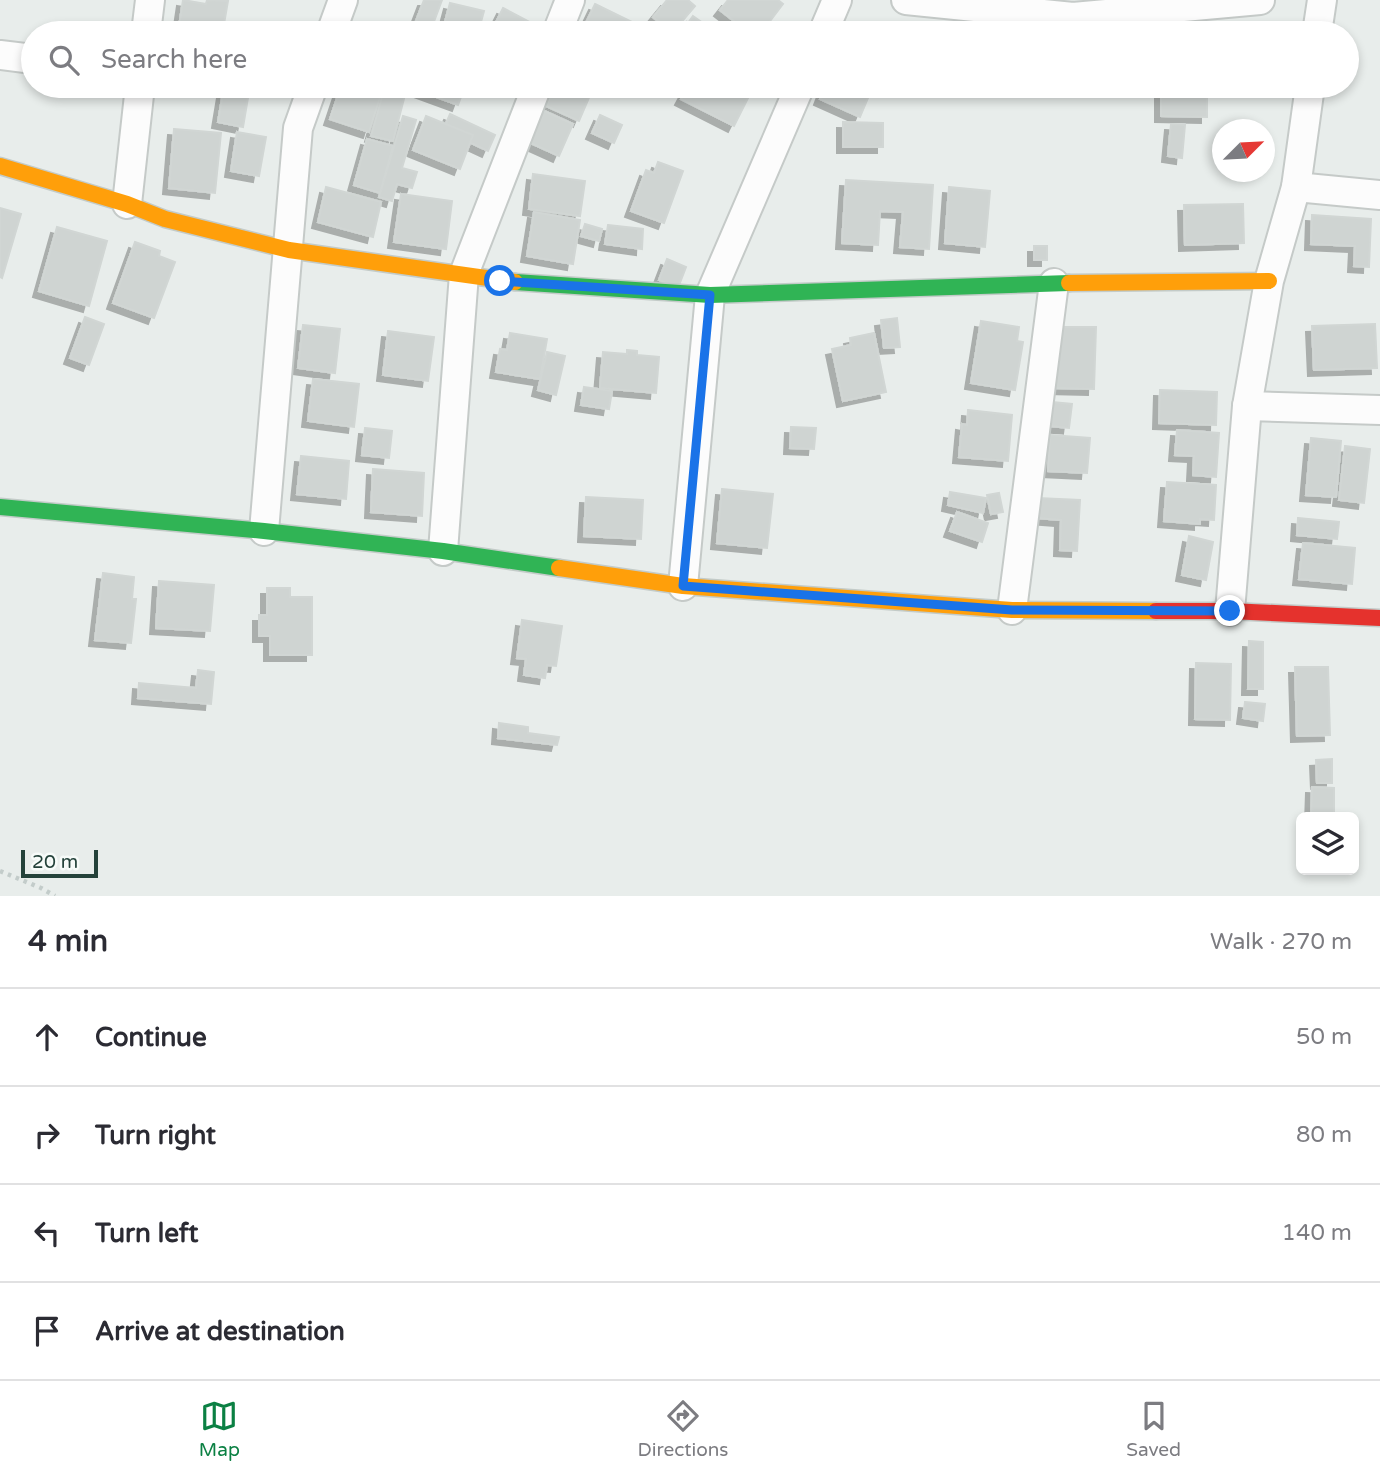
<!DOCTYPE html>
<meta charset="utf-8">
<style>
:root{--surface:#fff;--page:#f2f2f3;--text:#2b2b33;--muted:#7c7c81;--line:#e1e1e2;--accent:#0b8043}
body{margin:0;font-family:"Varela Round",sans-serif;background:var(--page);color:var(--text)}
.controls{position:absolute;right:21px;bottom:21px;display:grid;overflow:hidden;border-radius:10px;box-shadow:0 4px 10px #0003}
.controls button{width:63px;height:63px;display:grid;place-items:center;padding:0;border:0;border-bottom:2px solid var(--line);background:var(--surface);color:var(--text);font:35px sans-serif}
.compass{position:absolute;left:1212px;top:119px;width:63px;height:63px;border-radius:50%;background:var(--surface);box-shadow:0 4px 10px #0003;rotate:66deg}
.scale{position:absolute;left:21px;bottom:18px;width:77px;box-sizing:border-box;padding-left:7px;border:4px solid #24423a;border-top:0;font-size:19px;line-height:24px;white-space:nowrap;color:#24423a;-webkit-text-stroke:5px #f7fbf9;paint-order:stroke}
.stop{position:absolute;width:21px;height:21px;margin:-16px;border:5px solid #1a73e8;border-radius:50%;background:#fff}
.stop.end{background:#1a73e8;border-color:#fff;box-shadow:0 2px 7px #0008}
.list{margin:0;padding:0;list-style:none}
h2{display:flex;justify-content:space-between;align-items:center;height:91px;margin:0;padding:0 28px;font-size:30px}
h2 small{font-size:23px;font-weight:400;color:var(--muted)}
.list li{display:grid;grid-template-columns:46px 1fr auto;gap:21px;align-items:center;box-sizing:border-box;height:98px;padding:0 28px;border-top:2px solid var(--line)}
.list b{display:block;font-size:26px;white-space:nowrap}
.list em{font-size:23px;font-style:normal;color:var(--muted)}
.icon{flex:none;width:38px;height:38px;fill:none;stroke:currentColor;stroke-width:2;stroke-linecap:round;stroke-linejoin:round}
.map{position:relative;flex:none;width:1380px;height:896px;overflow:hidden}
.search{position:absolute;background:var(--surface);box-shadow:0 4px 10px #0003;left:21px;right:21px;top:21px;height:77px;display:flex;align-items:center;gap:18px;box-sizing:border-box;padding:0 24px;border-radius:38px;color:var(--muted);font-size:26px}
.sheet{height:483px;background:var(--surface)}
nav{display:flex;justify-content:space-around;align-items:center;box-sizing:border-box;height:98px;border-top:2px solid var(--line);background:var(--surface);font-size:19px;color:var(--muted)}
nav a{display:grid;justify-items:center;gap:4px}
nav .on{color:var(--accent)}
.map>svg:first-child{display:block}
.building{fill:#cfd4d2;stroke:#d1d6d4;stroke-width:2;filter:url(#shadow)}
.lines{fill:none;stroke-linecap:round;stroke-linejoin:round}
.street-casing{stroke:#c5cac8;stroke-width:32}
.fast-casing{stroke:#c3cbc8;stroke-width:19}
.slow-casing{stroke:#c3cbc8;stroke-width:19}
.jam-casing{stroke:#c3cbc8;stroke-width:19}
.path{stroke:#c3ccca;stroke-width:4.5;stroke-dasharray:3.5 5;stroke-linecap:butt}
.street{stroke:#fcfcfc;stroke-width:28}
.fast{stroke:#30b455;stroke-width:16}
.slow{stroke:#ff9f0a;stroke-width:16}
.jam{stroke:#e5322d;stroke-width:16}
.route{stroke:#1a73e8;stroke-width:9}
</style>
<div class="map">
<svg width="1380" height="896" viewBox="0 0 1380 896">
<defs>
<filter id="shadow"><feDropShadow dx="-6" dy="6" stdDeviation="0" flood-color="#0004"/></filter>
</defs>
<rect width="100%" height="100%" fill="#e8edeb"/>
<g class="building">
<polygon points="183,0 206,4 207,0 228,1 224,24 215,22 214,33 178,33"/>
<polygon points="424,0 442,0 432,27 416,21"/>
<polygon points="667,0 688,0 695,6 672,33 653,17"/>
<polygon points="728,0 778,0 783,4 761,33 749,33 720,10"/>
<polygon points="450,3 484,11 478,33 442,33"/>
<polygon points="595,4 638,25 634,33 581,33"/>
<polygon points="503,8 545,30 543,33 512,33 495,24"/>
<polygon points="693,16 714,31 712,33 681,33"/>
<polygon points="224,86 250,86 243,127 218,122"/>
<polygon points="341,86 375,86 383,88 369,132 330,119"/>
<polygon points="385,86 407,87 393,141 371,136"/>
<polygon points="415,86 465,86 458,105 414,89"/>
<polygon points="555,86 594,86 579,121 546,106"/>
<polygon points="688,86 747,86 753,88 734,126 681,99"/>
<polygon points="825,86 873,86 860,117 820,99"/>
<polygon points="1161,86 1207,86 1207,117 1161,116"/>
<polygon points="540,109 573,124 559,156 526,141"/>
<polygon points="450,114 495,135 488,151 443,130"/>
<polygon points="600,115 622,125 614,143 592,133"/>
<polygon points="403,116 416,120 402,168 417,172 412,188 397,184 392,201 379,197"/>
<polygon points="426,116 473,135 460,169 413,150"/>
<polygon points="843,122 883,123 883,147 843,147"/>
<polygon points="1171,124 1185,125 1182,158 1168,156"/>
<polygon points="174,129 221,133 215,193 169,188"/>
<polygon points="237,132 266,137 259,176 231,171"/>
<polygon points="367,139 393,146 380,193 354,185"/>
<polygon points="658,162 683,171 664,223 631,211 646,170 654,173"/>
<polygon points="533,174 585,181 580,216 529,209"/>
<polygon points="846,180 933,185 929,249 900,247 903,212 880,211 878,245 842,243"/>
<polygon points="326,187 381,202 373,237 318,222"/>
<polygon points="949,187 990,191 985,247 945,243"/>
<polygon points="401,194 452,201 446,249 394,242"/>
<polygon points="1243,204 1244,243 1185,245 1184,205"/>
<polygon points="0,208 21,214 2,278 0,277"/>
<polygon points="534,212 580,220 573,264 527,256"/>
<polygon points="1312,215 1371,219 1369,267 1354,266 1355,246 1311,244"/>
<polygon points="585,224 602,229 599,241 581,236"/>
<polygon points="608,225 643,229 642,249 605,244"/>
<polygon points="57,227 107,241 89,306 39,291"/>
<polygon points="135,242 160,251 159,256 175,262 154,318 113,303"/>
<rect x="1034" y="246" width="13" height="14"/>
<polygon points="667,259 686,267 678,288 659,280"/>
<polygon points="85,317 104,324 89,365 70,358"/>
<polygon points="897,318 900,347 884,348 881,320"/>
<polygon points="981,321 1019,327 1017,341 1023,342 1015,390 971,383"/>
<polygon points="1375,324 1377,368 1314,370 1312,326"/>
<polygon points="303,325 340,329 335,373 298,368"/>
<polygon points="1055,327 1096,327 1094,389 1054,388"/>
<polygon points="388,331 434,337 428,381 383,375"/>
<polygon points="510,333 547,339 540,379 496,372 500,349 507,350"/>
<polygon points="874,333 886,392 843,401 832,349 851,345 850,338"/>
<polygon points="627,350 637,351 637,355 659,357 656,393 600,388 603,352 627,354"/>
<polygon points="547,352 565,356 556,395 538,390"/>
<polygon points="313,379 359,384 354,427 308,421"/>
<polygon points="584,387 612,391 609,409 581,405"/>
<polygon points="1160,390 1217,392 1216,425 1159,423"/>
<polygon points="1052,402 1072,404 1069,428 1050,426"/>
<polygon points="968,410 1012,415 1008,461 959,457 962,424 967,425"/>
<polygon points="791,427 816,428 814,449 790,448"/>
<polygon points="365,428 392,431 389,458 362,455"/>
<polygon points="1177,430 1219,433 1216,477 1193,475 1194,456 1175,455"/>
<polygon points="1050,435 1090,438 1087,473 1048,471"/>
<polygon points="1311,438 1341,441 1336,497 1306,495"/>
<polygon points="1345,446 1370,449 1364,503 1339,500"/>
<polygon points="301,456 349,461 346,499 297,494"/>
<polygon points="373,469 424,473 422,516 371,512"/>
<polygon points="1167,482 1216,485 1214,520 1200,519 1200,524 1164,521"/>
<polygon points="722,489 773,494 767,548 717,543"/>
<polygon points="950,492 986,498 983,513 948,505"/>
<polygon points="999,493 1003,512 991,514 987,495"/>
<polygon points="586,497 643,500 641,539 584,536"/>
<polygon points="1037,498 1080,500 1077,551 1060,550 1061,520 1036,518"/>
<polygon points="957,512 988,523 982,542 950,531"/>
<polygon points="1298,518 1339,522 1337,539 1297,535"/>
<polygon points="1189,536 1213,542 1206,580 1182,575"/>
<polygon points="1303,543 1355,548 1352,584 1299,579"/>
<polygon points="103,573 134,577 132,599 136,599 131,643 95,640"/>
<polygon points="159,581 214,585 210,631 156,628"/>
<polygon points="267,588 290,588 290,597 312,597 312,655 270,655 270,636 259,636 259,615 267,615"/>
<polygon points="522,620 562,626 556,666 547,665 545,678 524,675 526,659 517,658"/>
<polygon points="1249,641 1263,642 1263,689 1248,689"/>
<polygon points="1196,663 1231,664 1230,720 1195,719"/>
<polygon points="1295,667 1328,667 1330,735 1297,736"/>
<polygon points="198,670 214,672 211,704 138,698 139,683 196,688"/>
<polygon points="1245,702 1265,704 1263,721 1243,718"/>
<polygon points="499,723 528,727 528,733 559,737 557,745 498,738"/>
<polygon points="1332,759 1332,783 1317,783 1316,760"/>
<polygon points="1312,787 1334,788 1334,817 1311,817"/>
</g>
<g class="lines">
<g class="street-casing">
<g id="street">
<polyline points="906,0 1073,17 1260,0"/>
<polyline points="146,33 150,0"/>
<polyline points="331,33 343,0"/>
<polyline points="557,33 570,0"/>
<polyline points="823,33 837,0"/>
<polyline points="1317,33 1322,0"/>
<polyline points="0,55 33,59"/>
<polyline points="1296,187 1380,195"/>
<polyline points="127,204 140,86"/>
<polyline points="1247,406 1380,410"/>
<polyline points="264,531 298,128 313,86"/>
<polyline points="443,551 464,274 537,86"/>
<polyline points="683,586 710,295 800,86"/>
<polyline points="1012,610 1054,283"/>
<polyline points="1230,611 1247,406 1269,281 1296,187 1310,86"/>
</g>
</g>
<g class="fast-casing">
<g id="fast">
<polyline points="515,282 710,295 1069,283"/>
<polyline points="0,507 264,531 443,551 559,568"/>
</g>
</g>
<g class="slow-casing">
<g id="slow">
<polyline points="0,166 127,204 165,219 289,250 515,282"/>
<polyline points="1069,283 1269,281"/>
<polyline points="559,568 683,586 1012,610 1156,611"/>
</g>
</g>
<g class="jam-casing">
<polyline id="jam" points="1156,611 1230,611 1380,618"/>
</g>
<polyline class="path" points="0,871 41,888 55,896"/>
<use href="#street" class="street"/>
<use href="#fast" class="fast"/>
<use href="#slow" class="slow"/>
<use href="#jam" class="jam"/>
</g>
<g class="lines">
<polyline class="route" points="500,281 710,295 683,586 1012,610 1230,611"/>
</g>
</svg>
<div class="controls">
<button><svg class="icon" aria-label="layers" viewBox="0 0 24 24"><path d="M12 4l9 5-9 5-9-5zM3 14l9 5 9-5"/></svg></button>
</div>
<svg class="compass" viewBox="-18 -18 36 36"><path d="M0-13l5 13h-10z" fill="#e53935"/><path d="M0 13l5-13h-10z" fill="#7c7c81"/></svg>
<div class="scale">20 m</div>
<div class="stop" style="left:500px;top:281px"></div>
<div class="stop end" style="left:1230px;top:611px"></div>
<div class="search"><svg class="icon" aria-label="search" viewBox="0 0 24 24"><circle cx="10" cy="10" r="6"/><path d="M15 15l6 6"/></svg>Search here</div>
</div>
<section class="sheet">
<h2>4 min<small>Walk · 270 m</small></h2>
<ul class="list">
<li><svg class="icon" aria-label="ahead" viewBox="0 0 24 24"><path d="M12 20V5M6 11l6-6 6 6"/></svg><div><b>Continue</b></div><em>50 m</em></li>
<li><svg class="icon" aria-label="right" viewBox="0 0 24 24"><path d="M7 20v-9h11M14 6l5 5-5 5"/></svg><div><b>Turn right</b></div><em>80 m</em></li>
<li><svg class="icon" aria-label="left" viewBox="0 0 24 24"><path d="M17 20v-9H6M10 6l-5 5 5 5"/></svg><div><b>Turn left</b></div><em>140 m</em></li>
<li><svg class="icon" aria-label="arrive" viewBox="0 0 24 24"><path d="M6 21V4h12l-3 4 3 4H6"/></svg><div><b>Arrive at destination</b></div></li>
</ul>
</section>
<nav>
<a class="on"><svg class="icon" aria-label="map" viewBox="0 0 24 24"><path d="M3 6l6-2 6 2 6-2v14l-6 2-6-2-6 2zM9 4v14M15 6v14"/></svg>Map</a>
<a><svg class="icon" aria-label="directions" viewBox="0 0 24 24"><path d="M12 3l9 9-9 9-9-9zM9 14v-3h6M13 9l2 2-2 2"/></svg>Directions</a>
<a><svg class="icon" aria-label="saved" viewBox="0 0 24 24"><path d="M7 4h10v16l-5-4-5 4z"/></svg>Saved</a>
</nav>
